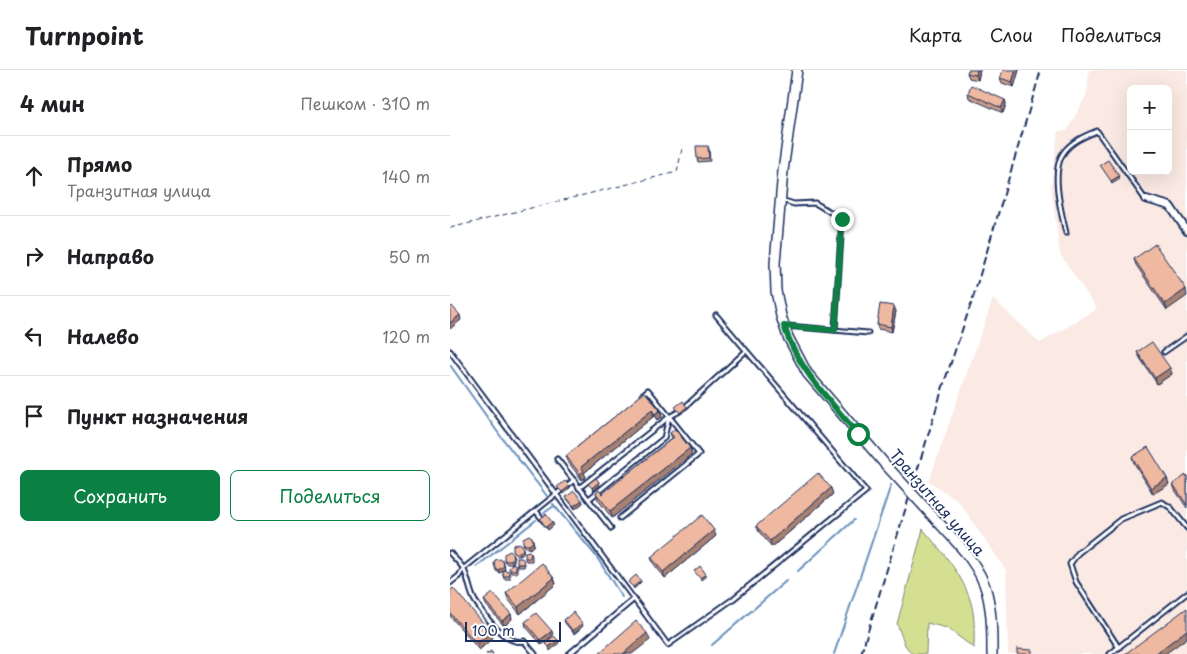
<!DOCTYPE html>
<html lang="ru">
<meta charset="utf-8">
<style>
:root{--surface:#fff;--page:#f6f6f6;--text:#202124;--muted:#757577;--line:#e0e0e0;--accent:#0b8043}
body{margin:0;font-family:"Playpen Sans",sans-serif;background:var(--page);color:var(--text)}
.controls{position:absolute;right:15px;top:15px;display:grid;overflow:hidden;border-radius:8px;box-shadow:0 5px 20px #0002}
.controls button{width:45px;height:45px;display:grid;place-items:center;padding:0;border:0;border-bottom:1px solid var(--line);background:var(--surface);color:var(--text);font:25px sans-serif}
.scale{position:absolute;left:15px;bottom:12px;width:96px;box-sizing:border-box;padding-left:5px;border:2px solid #1b2f5e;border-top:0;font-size:14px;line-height:18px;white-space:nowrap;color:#1b2f5e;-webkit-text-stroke:4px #fff;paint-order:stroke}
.stop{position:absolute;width:15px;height:15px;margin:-11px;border:4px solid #0b8043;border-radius:50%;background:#fff}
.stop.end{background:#0b8043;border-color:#fff;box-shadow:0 1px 5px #0008}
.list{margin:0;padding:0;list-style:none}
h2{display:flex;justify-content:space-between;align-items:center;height:65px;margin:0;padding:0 20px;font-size:21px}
h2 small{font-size:16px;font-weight:400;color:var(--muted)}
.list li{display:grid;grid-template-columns:32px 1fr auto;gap:15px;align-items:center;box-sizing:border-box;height:80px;padding:0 20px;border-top:1px solid var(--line)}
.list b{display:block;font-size:19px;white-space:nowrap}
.list p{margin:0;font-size:16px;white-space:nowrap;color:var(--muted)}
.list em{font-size:16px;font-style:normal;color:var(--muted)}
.actions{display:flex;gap:10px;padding:15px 20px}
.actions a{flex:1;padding:11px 0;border:1px solid var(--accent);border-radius:8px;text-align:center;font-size:18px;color:var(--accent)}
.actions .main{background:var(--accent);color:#fff}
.icon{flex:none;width:28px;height:28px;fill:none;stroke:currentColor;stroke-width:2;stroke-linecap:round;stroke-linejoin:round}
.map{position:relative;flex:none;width:737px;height:584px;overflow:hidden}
header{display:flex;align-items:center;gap:30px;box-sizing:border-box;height:70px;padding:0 25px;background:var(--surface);border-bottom:1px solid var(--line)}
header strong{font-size:24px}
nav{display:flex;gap:28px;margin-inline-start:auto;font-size:18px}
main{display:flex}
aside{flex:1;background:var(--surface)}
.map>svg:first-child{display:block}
.built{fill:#faeae3;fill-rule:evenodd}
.green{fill:#d4df92;stroke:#788778}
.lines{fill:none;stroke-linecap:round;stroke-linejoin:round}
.stream{stroke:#6991bd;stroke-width:2}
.service-casing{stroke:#1b2f5e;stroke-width:7}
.minor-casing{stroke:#1b2f5e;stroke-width:10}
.secondary-casing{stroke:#1b2f5e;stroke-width:12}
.path{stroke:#1b2f5e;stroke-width:1;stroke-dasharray:5 4;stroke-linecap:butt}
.service{stroke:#fff;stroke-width:3}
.minor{stroke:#fff;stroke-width:6}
.secondary{stroke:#fff;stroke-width:9}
.rail{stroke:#1b2f5e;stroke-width:2;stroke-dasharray:8 4;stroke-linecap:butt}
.secondary-bridge-casing{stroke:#1b2f5e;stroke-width:12;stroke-linecap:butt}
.secondary-bridge{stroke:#fff;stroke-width:9}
.wall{fill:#cd9e8a;stroke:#1b2f5e}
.shaded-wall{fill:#a78171;stroke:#1b2f5e}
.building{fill:#eeb8a1;stroke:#1b2f5e}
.route{stroke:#0b8043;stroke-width:6}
.labels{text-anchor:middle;stroke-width:4;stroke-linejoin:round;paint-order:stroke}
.street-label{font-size:15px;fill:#1b2f5e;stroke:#fff}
</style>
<header>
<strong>Turnpoint</strong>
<nav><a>Карта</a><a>Слои</a><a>Поделиться</a></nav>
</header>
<main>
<aside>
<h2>4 мин<small>Пешком · 310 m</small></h2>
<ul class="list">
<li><svg class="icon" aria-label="ahead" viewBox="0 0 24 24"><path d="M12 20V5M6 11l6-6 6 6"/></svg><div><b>Прямо</b><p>Транзитная улица</p></div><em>140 m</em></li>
<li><svg class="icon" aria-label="right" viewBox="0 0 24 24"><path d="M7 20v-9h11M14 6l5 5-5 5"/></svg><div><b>Направо</b></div><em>50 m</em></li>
<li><svg class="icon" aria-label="left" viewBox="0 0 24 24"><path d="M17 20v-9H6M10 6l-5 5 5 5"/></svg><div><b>Налево</b></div><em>120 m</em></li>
<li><svg class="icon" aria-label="arrive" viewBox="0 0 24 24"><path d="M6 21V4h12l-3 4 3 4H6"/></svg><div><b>Пункт назначения</b></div></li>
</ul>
<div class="actions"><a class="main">Сохранить</a><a>Поделиться</a></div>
</aside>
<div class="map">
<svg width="737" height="584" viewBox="0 0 737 584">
<rect width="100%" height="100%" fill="#fff"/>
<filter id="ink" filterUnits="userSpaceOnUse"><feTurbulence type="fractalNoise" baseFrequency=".02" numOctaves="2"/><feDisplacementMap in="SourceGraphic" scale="10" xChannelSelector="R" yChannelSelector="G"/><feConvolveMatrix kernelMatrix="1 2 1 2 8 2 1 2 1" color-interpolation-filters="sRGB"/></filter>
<g filter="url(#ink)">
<path class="built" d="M639,0H737V584H558L556,500L509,432L479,411L543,229L590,273L647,239L610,184L601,116L608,61H617L637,24ZM681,19H718V101H681Z"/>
<path class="green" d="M473,459C493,483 518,510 523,542C525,554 524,566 524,578L497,558L477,553L476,584H462L455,575L447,554Z"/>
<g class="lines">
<g class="stream">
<polyline points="0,295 49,364 97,426"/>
<polyline points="103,434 146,486 172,527"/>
<polyline points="94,443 104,436"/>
<polyline points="26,497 86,450"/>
<polyline points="348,501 404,450"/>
<polyline points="262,575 336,511"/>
<polyline points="384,584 441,415"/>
</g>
<g class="service-casing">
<g id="service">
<polyline points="331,130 344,134 365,133 392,149 385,260"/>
<path d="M616,163C611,142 600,100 614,82C622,71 635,66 647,61L695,129"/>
<polyline points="337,256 418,263"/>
<polyline points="0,281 218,575 283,529 416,421 266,245"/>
<polyline points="714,282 737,266"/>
<polyline points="235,337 296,281"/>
<polyline points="107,389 161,458"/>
<polyline points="129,418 219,347 230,341"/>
<polyline points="139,429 214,368 219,347"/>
<polyline points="86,441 93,450"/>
<polyline points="170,448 249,384 198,320 193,324"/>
<path d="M0,483C4,488 10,493 13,498C19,508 19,521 25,531C34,545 56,576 74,571L85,584"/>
<polyline points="0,513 9,506 13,499 124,410"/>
<polyline points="669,578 626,512 620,494 628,483 671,449 712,432 721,438 737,458"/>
<polyline points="119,584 184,529"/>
<polyline points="660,584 737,523"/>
</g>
</g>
<g class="minor-casing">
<polyline id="minor" points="696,129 720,136 737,161"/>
</g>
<g class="secondary-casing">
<g id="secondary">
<polyline points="347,0 333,101 325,193 326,221 331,246 338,267 357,303 434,393"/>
<path d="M479,442C500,466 529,491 537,523C542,543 542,563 542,584"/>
</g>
</g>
<polyline class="path" points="0,158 227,102 232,79"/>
<use href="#service" class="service"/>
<use href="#minor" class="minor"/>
<use href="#secondary" class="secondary"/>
<polyline class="rail" points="411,584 495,310 523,228 591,0"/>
<g class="secondary-bridge-casing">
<polyline id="secondary-bridge" points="434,393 479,442"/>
</g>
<use href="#secondary-bridge" class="secondary-bridge"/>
</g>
<g class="wall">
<polygon points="530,0 528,10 519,8 517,3"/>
<polygon points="569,0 564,17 552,13 550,8"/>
<polygon points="518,23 555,30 556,34 553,43 519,28"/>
<polygon points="258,76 259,79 260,91 248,92 247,89"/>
<polygon points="684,189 736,219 717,240 686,195"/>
<polygon points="446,241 442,262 428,259 427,254"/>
<polygon points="687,282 720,298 722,304 707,314 690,288"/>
<polygon points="195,322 210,340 212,347 207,350 204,346 134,403 136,407 132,410 118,392 116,386"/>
<polygon points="220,363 242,384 162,448 148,430 146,423 152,424 222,368"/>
<polygon points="682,387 719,414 703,424 684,393"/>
<polygon points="737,406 737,438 725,420 723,414"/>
<polygon points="383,424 322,477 309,462 306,456"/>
<polygon points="116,427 132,430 133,433 125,439 118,430"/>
<polygon points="90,449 104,455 98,460 91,452"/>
<polygon points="266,466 215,508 203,493 201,487"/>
<polygon points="83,470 84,475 80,479 77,478 74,476 73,473"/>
<polygon points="72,475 74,483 70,486 67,486 64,484 63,481"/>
<polygon points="81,483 82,486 82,491 76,491 75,488"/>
<polygon points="64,486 64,491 62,494 57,494 55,492 54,489"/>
<polygon points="44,493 54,494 55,499 54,500 60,504 60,509 54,509 53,506 53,500 50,503 46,501"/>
<polygon points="67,494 75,494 74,497 68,497"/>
<polygon points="66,495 67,498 67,503 61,503 59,498"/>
<polygon points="104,508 106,514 70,544 58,529 56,523"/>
<polygon points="0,521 43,568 29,580 0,546"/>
<polygon points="34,530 61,544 62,549 54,556 36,535"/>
<polygon points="114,550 133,556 124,564 115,553"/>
<polygon points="75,552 103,565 92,575 76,557"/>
</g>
<g class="shaded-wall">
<polygon points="527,0 530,0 528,10 526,5"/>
<polygon points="566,0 569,0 564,17 562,12"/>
<polygon points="555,30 556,34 553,43 551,38"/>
<polygon points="669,106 670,109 662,114 661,111"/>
<polygon points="736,219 737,226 717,240 715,234"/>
<polygon points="444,236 446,241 442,262 441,257"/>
<polygon points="10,245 11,250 0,259 0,253"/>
<polygon points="720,298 722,304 707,314 705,308"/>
<polygon points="237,337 238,338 230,344 230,343"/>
<polygon points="202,340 204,346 134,403 136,407 132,410 130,404 131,397"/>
<polygon points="210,340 212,347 207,350 205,344"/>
<polygon points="240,378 242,384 162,448 160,441"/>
<polygon points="717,408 719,414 703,424 701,418"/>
<polygon points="149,412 150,415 143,421 142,418"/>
<polygon points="120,416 120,418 113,424 112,422"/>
<polygon points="381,418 383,424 322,477 320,471"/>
<polygon points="132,430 133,433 125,439 124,436"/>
<polygon points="102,452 104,455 98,460 96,457"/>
<polygon points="264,460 266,466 215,508 213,502"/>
<polygon points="82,467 84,475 80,479 79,475"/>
<polygon points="72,475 74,483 70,486 69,483"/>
<polygon points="62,483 64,491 62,494 61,491"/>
<polygon points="53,491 55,499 50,503 48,500"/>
<polygon points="256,504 256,506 251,510 250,508"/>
<polygon points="104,508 106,514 70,544 68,537"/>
<polygon points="191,511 191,512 184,519 183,517"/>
<polygon points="61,544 62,549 54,556 52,551"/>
<polygon points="132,553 133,556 124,564 123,561"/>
<polygon points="737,560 737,568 715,584 705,584"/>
<polygon points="102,561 103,565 92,575 90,570"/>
<polygon points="41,562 43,568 29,580 27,574"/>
<polygon points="197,563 200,570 182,584 173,584"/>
<polygon points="108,570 109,573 100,581 99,577"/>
</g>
<g class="building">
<polygon points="518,0 527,0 526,5 517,3"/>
<polygon points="553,0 566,0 562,12 550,8"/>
<polygon points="521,15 555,30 551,38 518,23"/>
<polygon points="246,76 258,76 259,88 247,89"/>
<polygon points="658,90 669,106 661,111 650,95"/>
<polygon points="705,174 736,219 715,234 684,189"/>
<polygon points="430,234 444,236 441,257 427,254"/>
<polygon points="2,236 10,245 0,253 0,238"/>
<polygon points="702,272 720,298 705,308 687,282"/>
<polygon points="195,322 210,340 205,344 202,340 131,397 134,401 130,404 116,386"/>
<polygon points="233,331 237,337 230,343 225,337"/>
<polygon points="225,359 240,378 160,441 146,423 149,420 152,424 224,367 220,363"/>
<polygon points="698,377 717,408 701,418 682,387"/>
<polygon points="368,403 381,418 320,471 306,456"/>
<polygon points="736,405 737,406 737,435 723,414"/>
<polygon points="146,408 149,412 142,418 138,414"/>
<polygon points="115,411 120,416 112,422 107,417"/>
<polygon points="124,421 132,430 124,436 116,427"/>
<polygon points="96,444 102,452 96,457 90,449"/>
<polygon points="252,445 264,460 213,502 201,487"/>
<polygon points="79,465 82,467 83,472 79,475 76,475 73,473 73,468"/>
<polygon points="69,473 72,475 73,480 69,483 66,483 63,481 63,475"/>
<polygon points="60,481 62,483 63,488 61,491 56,491 54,489 54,484"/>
<polygon points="79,481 81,483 80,488 75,488 75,482"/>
<polygon points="67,488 72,488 74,490 73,494 67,494"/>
<polygon points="50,489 53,491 54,496 48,500 45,498 44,493 45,490"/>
<polygon points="63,493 66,495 66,500 60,500 59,498"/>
<polygon points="92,493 104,508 68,537 56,523"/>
<polygon points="250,496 256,504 250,508 244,501"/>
<polygon points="53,500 59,501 59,506 53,506"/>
<polygon points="186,505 191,511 183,517 178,512"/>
<polygon points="3,518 41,562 27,574 0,543 0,521"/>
<polygon points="43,523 61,544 52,551 34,530"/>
<polygon points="737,538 737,560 705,584 675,584"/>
<polygon points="123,542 132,553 123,561 114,550"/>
<polygon points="86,543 102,561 90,570 75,552"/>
<polygon points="186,551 197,563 173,584 148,584"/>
<polygon points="104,566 108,570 99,577 95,573"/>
<polygon points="567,579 582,580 582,584 567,584"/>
<polygon points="41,581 43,584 36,584"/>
</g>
</g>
<g class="lines" filter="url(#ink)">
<path class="route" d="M392,149L385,260L334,256C348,299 379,330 408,364"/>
</g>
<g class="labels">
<g class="street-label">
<text transform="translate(487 433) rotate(49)" y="5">Транзитная улица</text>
</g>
</g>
</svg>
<div class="controls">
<button>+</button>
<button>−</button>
</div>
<div class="scale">100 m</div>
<div class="stop" style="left:408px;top:364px"></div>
<div class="stop end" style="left:392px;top:149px"></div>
</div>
</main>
